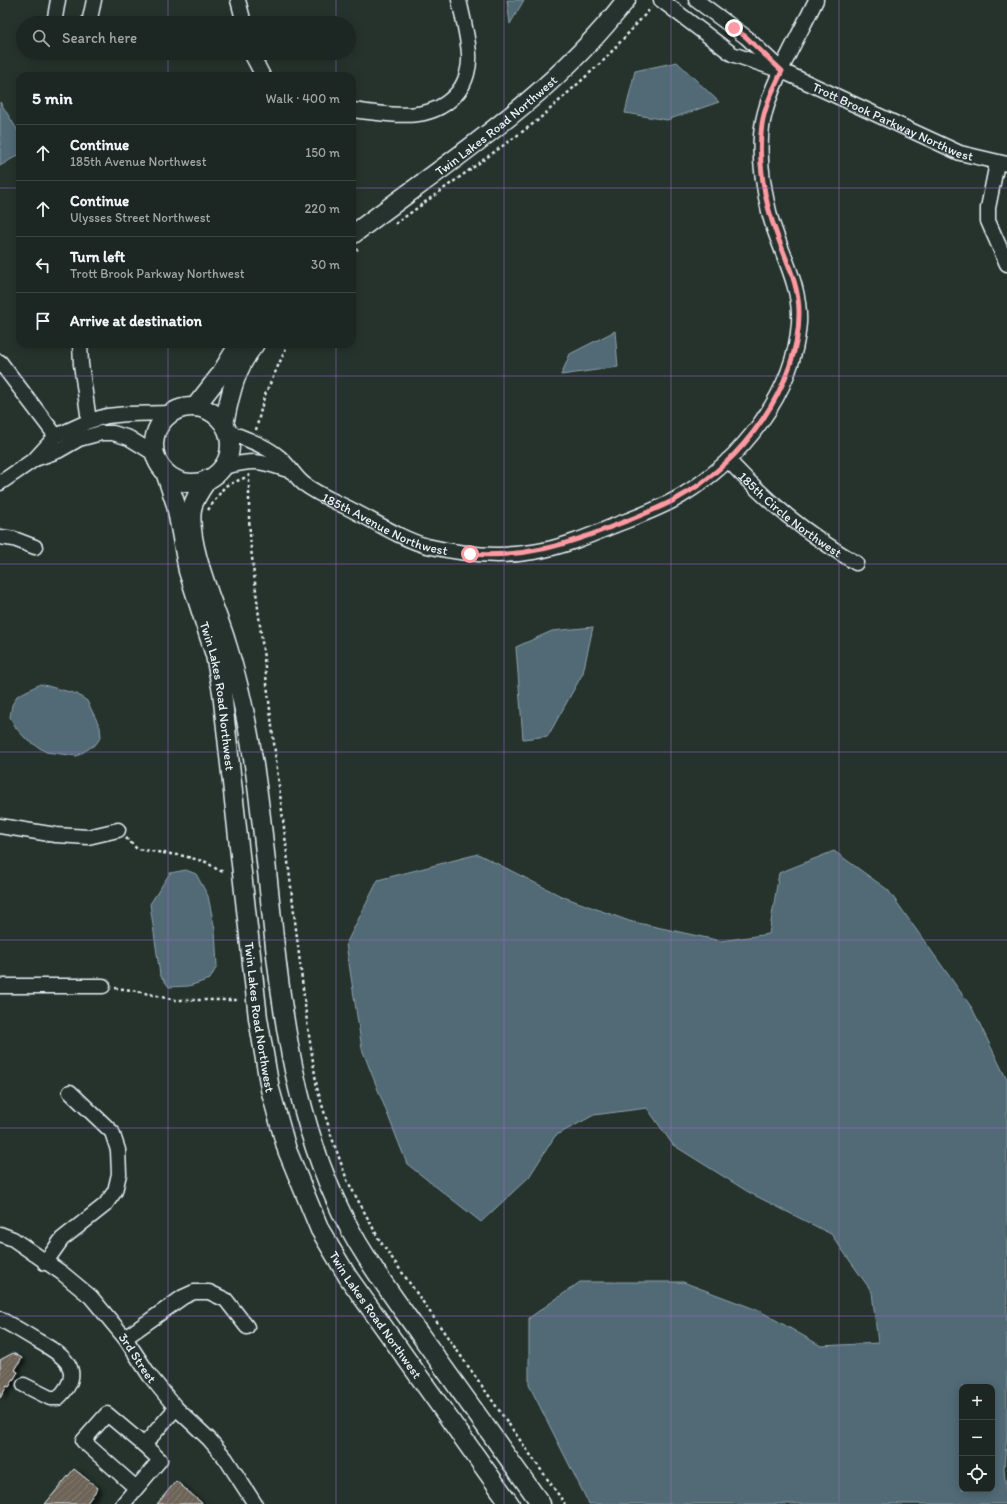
<!DOCTYPE html>
<meta charset="utf-8">
<style>
:root{--surface:#1c2622;--page:#252e2a;--text:#f1f3f6;--muted:#a0a5a5;--line:#3a4340}
body{margin:0;font-family:Itim,sans-serif;background:var(--page);color:var(--text)}
.controls{position:absolute;right:12px;bottom:12px;display:grid;overflow:hidden;border-radius:8px;box-shadow:0 2px 10px #0003}
.controls button{width:36px;height:36px;display:grid;place-items:center;padding:0;border:0;border-bottom:1px solid var(--line);background:var(--surface);color:var(--text);font:20px sans-serif}
.stop{position:absolute;width:12px;height:12px;margin:-9px;border:3px solid #ff9aa2;border-radius:50%;background:#fff}
.stop.end{background:#ff9aa2;border-color:#fff;box-shadow:0 1px 4px #0008}
.list{margin:0;padding:0;list-style:none}
h2{display:flex;justify-content:space-between;align-items:center;height:52px;margin:0;padding:0 16px;font-size:17px}
h2 small{font-size:13px;font-weight:400;color:var(--muted)}
.list li{display:grid;grid-template-columns:26px 1fr auto;gap:12px;align-items:center;box-sizing:border-box;height:56px;padding:0 16px;border-top:1px solid var(--line)}
.list b{display:block;font-size:15px;white-space:nowrap}
.list p{margin:0;font-size:13px;white-space:nowrap;color:var(--muted)}
.list em{font-size:13px;font-style:normal;color:var(--muted)}
.icon{flex:none;width:22px;height:22px;fill:none;stroke:currentColor;stroke-width:2;stroke-linecap:round;stroke-linejoin:round}
.map{position:relative;flex:none;width:1007px;height:1504px;overflow:hidden}
.search{position:absolute;background:var(--surface);box-shadow:0 2px 10px #0003;left:16px;top:16px;width:340px;height:44px;display:flex;align-items:center;gap:10px;box-sizing:border-box;padding:0 14px;border-radius:22px;color:var(--muted);font-size:15px}
.panel{position:absolute;background:var(--surface);box-shadow:0 2px 10px #0003;left:16px;top:72px;width:340px;height:276px;border-radius:12px}
.map>svg:first-child{display:block}
.water{fill:#516b76;stroke:#8da1aa;fill-rule:evenodd}
.building{fill:url(#building-hatch);stroke:#e8f1f8;filter:url(#shadow)}
.lines{fill:none;stroke-linecap:round;stroke-linejoin:round}
.minor-casing{stroke:#e8f1f8;stroke-width:17}
.major-casing{stroke:#e8f1f8;stroke-width:21}
.path{stroke:#e8f1f8;stroke-width:2.5;stroke-dasharray:3 3;stroke-linecap:butt}
.minor{stroke:#26332d;stroke-width:14}
.major{stroke:#26332d;stroke-width:18}
.route{stroke:#ff9aa2;stroke-width:5}
.grid{fill:none;stroke:#9c67d0;stroke-width:1;stroke-opacity:0.55}
.labels{text-anchor:middle;stroke-width:3;stroke-linejoin:round;paint-order:stroke}
.street-label{font-size:13px;fill:#e8f1f8;stroke:#26332d}
</style>
<div class="map">
<svg width="1007" height="1504" viewBox="0 0 1007 1504">
<defs>
<pattern id="building-hatch" width="6" height="6" patternUnits="userSpaceOnUse"><rect width="6" height="6" fill="#6d6356"/><path d="M-1 1l2-2M0 6l6-6M5 7l2-2" fill="none" stroke="#827a6f"/></pattern>
<filter id="shadow"><feDropShadow dx="4.5" dy="2.5" stdDeviation="2" flood-color="#0009"/></filter>
</defs>
<rect width="100%" height="100%" fill="#26332d"/>
<filter id="ink" filterUnits="userSpaceOnUse"><feTurbulence type="fractalNoise" baseFrequency=".025" numOctaves="2"/><feDisplacementMap in="SourceGraphic" scale="8" xChannelSelector="R" yChannelSelector="G"/><feConvolveMatrix kernelMatrix="1 2 1 2 8 2 1 2 1" color-interpolation-filters="sRGB"/></filter>
<g filter="url(#ink)">
<g class="water">
<polygon points="507,0 524,0 510,24"/>
<polygon points="677,62 719,102 667,120 625,113 635,71"/>
<polygon points="0,102 20,134 20,154 0,166"/>
<polygon points="615,331 618,367 561,375 570,354"/>
<polygon points="593,627 583,673 548,736 523,739 516,647 552,631"/>
<polygon points="40,684 77,694 87,701 100,727 101,737 96,744 77,756 46,752 26,739 16,728 10,717 12,705 17,696"/>
<path d="M834,851L888,890L972,1008L1007,1080V1434L1004,1468L1007,1504H589L529,1385V1318L580,1282H683L760,1311L821,1346L878,1343L872,1292L831,1234L750,1193L673,1145L647,1108L594,1115L555,1136L529,1177L481,1222L407,1164L362,1049L346,944L378,880L478,854L561,896L629,921L721,941L769,934L779,873ZM962,1387H992V1489H962Z"/>
<polygon points="186,870 196,874 208,896 215,930 217,966 210,979 189,986 169,987 160,975 150,904 170,873"/>
</g>
<g class="building">
<polygon points="13,1353 22,1358 15,1370 18,1372 9,1387 7,1386 0,1398 0,1360"/>
<polygon points="74,1469 98,1488 86,1504 45,1504"/>
<polygon points="176,1481 203,1504 157,1504"/>
</g>
<g class="lines">
<g class="minor-casing">
<g id="minor">
<polyline points="238,0 244,23"/>
<path id="s1" d="M661,0L732,54L782,71L960,153L1007,164"/>
<polyline points="696,0 746,37 779,68"/>
<polyline points="54,23 58,0"/>
<polyline points="89,23 94,0"/>
<polyline points="251,53 263,76"/>
<path d="M352,110C389,114 431,125 458,92C466,82 470,67 469,54C468,37 463,18 459,0"/>
<polyline points="997,163 988,208 988,221 1007,264"/>
<polyline points="80,344 81,364 89,421"/>
<polyline points="0,362 56,436"/>
<path id="s2" d="M227,431C245,439 265,445 279,457C289,465 294,476 304,484C320,496 339,503 356,512C379,524 402,539 427,546C461,554 498,558 533,552C560,548 587,537 613,526C636,517 660,509 681,496C741,460 794,394 799,323C801,284 780,252 770,216C763,187 757,151 763,121C770,84 799,36 816,0"/>
<polyline points="38,458 58,451 79,439 101,433 113,433 129,438 155,454"/>
<path id="s3" d="M728,460C768,503 806,533 856,563"/>
<path d="M223,467C257,459 259,461 291,471"/>
<polyline points="0,483 35,459 56,436 89,421 107,416 127,414 172,413"/>
<polyline points="0,537 14,539 35,547"/>
<polyline points="0,826 56,835 88,837 118,830"/>
<polyline points="0,986 103,986"/>
<path id="s4" d="M0,1234L13,1239L62,1273L91,1297L125,1338L150,1376L176,1408L209,1439L226,1459L255,1504"/>
<polyline points="45,1263 62,1239 105,1205 115,1191 119,1174 118,1150 112,1132 70,1092"/>
<path d="M0,1319C13,1326 25,1333 38,1341C63,1355 87,1370 58,1398H50L24,1385"/>
<polyline points="125,1338 183,1297 194,1292 209,1292 226,1300 247,1327"/>
<polyline points="136,1488 83,1441 107,1414 144,1445"/>
<polyline points="123,1504 160,1460 144,1445 176,1408"/>
</g>
</g>
<g class="major-casing">
<g id="major">
<path id="s5" d="M352,235C448,162 552,97 626,0"/>
<polyline points="195,407 220,375 239,344"/>
<circle cx="192" cy="445" r="38"/>
<path d="M224,424C230,395 235,368 255,344"/>
<path id="s6" d="M165,472L176,505L188,571L215,655L222,692L258,1018L270,1089L287,1150L320,1230L348,1277L510,1504"/>
<path d="M208,479C202,488 194,498 192,509C187,545 213,602 225,638C284,819 255,1023 335,1199C357,1249 390,1292 421,1336C461,1392 501,1448 541,1504"/>
</g>
</g>
<g class="path">
<polyline points="395,224 537,121 604,60 651,8"/>
<polyline points="352,254 358,249"/>
<polyline points="256,430 264,397 288,344"/>
<polyline points="249,474 249,518 251,549 307,1022 317,1088 332,1138 347,1180 380,1241 565,1504"/>
<polyline points="208,510 225,486 249,476"/>
<polyline points="126,838 137,849 184,856 206,862 218,870 224,872"/>
<polyline points="115,988 132,990 175,1000 238,1000"/>
</g>
<use href="#minor" class="minor"/>
<use href="#major" class="major"/>
</g>
</g>
<g class="lines" filter="url(#ink)">
<path class="route" d="M470,554C525,558 566,545 616,525C637,517 658,509 678,498C740,465 800,385 799,312C799,285 786,260 777,235C764,201 757,160 762,124C765,105 774,88 782,71L746,37L734,28"/>
</g>
<path class="grid" d="M168,0V23M336,0V23M504,0V1504M671,0V1504M839,0V1504M168,53V76M336,53V76M0,188H20M352,188H1007M168,344V1504M336,344V1504M0,376H1007M0,564H1007M0,752H1007M0,940H1007M0,1128H1007M0,1316H1007"/>
<g class="labels">
<g class="street-label">
<text dy="5" stroke="none"><textPath href="#s1" startOffset="264">Trott Brook Parkway Northwest</textPath></text>
<text dy="5" stroke="none"><textPath href="#s5" startOffset="181">Twin Lakes Road Northwest</textPath></text>
<text dy="5" stroke="none"><textPath href="#s3" startOffset="83">185th Circle Northwest</textPath></text>
<text dy="5" stroke="none"><textPath href="#s2" startOffset="186">185th Avenue Northwest</textPath></text>
<text dy="5" stroke="none"><textPath href="#s6" startOffset="231">Twin Lakes Road Northwest</textPath></text>
<text dy="5" stroke="none"><textPath href="#s6" startOffset="555">Twin Lakes Road Northwest</textPath></text>
<text dy="5" stroke="none"><textPath href="#s6" startOffset="879">Twin Lakes Road Northwest</textPath></text>
<text dy="5" stroke="none"><textPath href="#s4" startOffset="188">3rd Street</textPath></text>
</g>
</g>
</svg>
<div class="controls">
<button>+</button>
<button>−</button>
<button><svg class="icon" aria-label="locate" viewBox="0 0 24 24"><circle cx="12" cy="12" r="6"/><path d="M12 2v4M12 18v4M2 12h4M18 12h4"/></svg></button>
</div>
<div class="stop" style="left:470px;top:554px"></div>
<div class="stop end" style="left:734px;top:28px"></div>
<div class="search"><svg class="icon" aria-label="search" viewBox="0 0 24 24"><circle cx="10" cy="10" r="6"/><path d="M15 15l6 6"/></svg>Search here</div>
<section class="panel">
<h2>5 min<small>Walk · 400 m</small></h2>
<ul class="list">
<li><svg class="icon" aria-label="ahead" viewBox="0 0 24 24"><path d="M12 20V5M6 11l6-6 6 6"/></svg><div><b>Continue</b><p>185th Avenue Northwest</p></div><em>150 m</em></li>
<li><svg class="icon" aria-label="ahead" viewBox="0 0 24 24"><path d="M12 20V5M6 11l6-6 6 6"/></svg><div><b>Continue</b><p>Ulysses Street Northwest</p></div><em>220 m</em></li>
<li><svg class="icon" aria-label="left" viewBox="0 0 24 24"><path d="M17 20v-9H6M10 6l-5 5 5 5"/></svg><div><b>Turn left</b><p>Trott Brook Parkway Northwest</p></div><em>30 m</em></li>
<li><svg class="icon" aria-label="arrive" viewBox="0 0 24 24"><path d="M6 21V4h12l-3 4 3 4H6"/></svg><div><b>Arrive at destination</b></div></li>
</ul>
</section>
</div>
